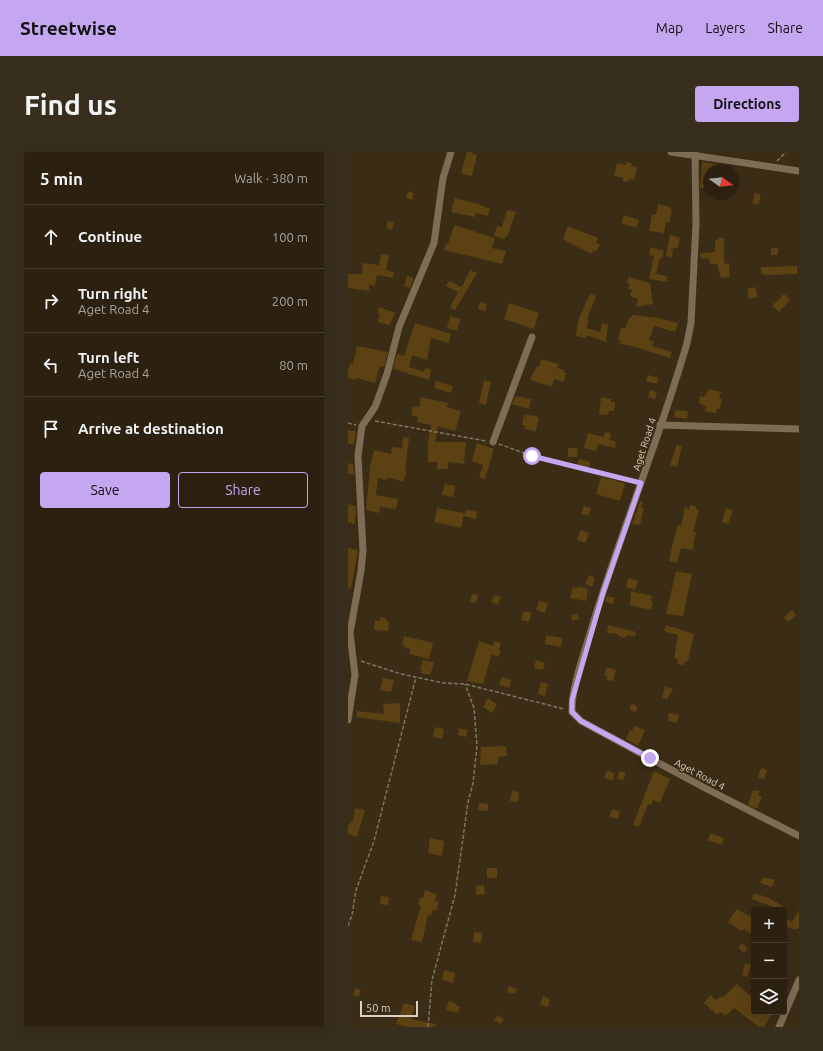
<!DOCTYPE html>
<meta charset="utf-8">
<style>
:root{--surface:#2c2110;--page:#382e1e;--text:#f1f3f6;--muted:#a6a39f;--line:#483e30;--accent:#c5a6f0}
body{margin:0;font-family:Ubuntu,sans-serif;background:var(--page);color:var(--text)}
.controls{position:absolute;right:12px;bottom:12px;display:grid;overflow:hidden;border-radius:4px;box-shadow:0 4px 16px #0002}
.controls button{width:36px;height:36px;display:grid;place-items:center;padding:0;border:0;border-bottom:1px solid var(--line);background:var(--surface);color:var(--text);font:20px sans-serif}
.compass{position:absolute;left:355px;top:12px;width:36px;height:36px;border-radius:50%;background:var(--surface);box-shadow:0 4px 16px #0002;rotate:105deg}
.scale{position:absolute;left:12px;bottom:10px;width:58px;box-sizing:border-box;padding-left:4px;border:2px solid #dad0c3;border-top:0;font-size:11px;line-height:14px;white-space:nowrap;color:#dad0c3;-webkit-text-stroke:3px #3b2c15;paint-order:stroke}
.stop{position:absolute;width:12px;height:12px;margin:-9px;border:3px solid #c5a6f0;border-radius:50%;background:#fff}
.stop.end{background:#c5a6f0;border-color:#fff;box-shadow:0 1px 4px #0008}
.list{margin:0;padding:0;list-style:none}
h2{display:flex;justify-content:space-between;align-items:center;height:52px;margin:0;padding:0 16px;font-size:17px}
h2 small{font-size:13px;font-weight:400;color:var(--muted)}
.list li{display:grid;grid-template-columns:26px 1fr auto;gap:12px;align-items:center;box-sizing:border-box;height:64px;padding:0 16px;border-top:1px solid var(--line)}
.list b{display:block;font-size:15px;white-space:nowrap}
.list p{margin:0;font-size:13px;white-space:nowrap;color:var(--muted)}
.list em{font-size:13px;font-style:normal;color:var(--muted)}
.actions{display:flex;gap:8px;padding:12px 16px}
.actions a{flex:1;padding:9px 0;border:1px solid var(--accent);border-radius:4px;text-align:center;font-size:14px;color:var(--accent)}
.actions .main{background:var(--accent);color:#111}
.icon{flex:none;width:22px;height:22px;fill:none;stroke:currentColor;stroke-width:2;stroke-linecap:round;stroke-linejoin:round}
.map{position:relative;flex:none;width:451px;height:875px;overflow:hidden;border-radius:4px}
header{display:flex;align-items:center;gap:24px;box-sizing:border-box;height:56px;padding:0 20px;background:var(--accent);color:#111}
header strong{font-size:19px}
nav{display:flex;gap:22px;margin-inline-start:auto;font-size:14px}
.intro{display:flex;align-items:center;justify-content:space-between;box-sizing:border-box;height:96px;padding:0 24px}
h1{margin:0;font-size:28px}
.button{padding:10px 18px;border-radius:4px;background:var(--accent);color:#111;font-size:14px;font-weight:700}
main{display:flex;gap:24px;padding:0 24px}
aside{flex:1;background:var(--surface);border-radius:4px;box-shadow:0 4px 16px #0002}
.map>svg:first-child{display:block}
.building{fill:#5c4113}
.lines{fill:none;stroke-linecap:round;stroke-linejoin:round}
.path{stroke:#807361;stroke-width:1.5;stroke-dasharray:4 2;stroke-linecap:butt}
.street{stroke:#7e6d54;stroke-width:7}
.route{stroke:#c5a6f0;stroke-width:5}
.labels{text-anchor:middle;stroke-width:3;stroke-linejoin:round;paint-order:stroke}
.street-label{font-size:10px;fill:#dad0c3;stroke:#3b2c15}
</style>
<header>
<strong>Streetwise</strong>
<nav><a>Map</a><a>Layers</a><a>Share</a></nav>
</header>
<div class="intro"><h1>Find us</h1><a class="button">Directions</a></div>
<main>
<aside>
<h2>5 min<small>Walk · 380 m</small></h2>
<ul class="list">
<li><svg class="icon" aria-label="ahead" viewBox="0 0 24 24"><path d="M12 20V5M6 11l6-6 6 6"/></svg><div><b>Continue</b></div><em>100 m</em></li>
<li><svg class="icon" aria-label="right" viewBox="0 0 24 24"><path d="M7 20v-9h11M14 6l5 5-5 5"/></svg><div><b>Turn right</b><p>Aget Road 4</p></div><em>200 m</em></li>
<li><svg class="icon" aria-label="left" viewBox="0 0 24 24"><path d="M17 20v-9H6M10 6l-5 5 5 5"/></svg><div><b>Turn left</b><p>Aget Road 4</p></div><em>80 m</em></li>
<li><svg class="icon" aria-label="arrive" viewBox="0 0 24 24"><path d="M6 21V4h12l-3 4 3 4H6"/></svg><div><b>Arrive at destination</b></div></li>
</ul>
<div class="actions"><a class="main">Save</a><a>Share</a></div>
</aside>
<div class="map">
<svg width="451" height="875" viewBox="0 0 451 875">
<rect width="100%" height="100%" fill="#3b2c15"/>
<g class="building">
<polygon points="119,0 125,0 124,2 129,3 124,24 113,22"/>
<polygon points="278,10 284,11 283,14 289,15 286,28 281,27 280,30 275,29 275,26 266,24 269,11 278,13"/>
<polygon points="354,10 376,13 368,18 361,18 361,36 352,36"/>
<polygon points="60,39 66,41 64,48 58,46"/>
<polygon points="407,41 413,43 410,53 404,51"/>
<polygon points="107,46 130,52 142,57 140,64 128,61 127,65 103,60"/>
<polygon points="310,52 322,55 322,57 324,57 321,71 318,70 316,81 301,79 304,62 308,63"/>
<polygon points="159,58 168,60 159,85 157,84 157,87 146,84 149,74 154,75"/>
<polygon points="276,63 291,68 288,76 273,71"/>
<polygon points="40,69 46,71 44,78 38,76"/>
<polygon points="106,73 147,86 144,96 158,99 154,112 96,98 98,92 100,92"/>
<polygon points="220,74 250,86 248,91 252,92 249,99 245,98 244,102 217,89 218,88 215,87"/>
<polygon points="322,82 332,86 330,96 325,96 324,105 318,104"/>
<polygon points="370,86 376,86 376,107 377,112 381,111 382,125 373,126 369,112 362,112 361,106 353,107 352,101 367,100 367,89 370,88"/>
<polygon points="303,95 316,99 314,106 312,106 308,122 319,124 319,130 301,127 306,104 301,103"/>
<rect x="423" y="96" width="7" height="7"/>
<polygon points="33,102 41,103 38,118 46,120 45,126 29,123 27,134 21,132 21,139 0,136 0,122 14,122 15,111 31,113"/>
<polygon points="449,114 449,122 418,123 413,121 413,115"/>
<polygon points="122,118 129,121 107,158 102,156 110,140 98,134 101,129 114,135"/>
<polygon points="59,124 66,126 62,136 56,134"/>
<polygon points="280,125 302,131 305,152 288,155 290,147 282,144 284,138 280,137 282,132 279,131"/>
<polygon points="407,135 410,145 401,147 399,137"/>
<polygon points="242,142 248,144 239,167 241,168 238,176 252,180 254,171 260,173 258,190 238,183 238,186 228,184 230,169"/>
<polygon points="436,142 442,148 431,160 424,154"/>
<polygon points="132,150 139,152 137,159 130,157"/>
<polygon points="161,151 191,161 186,177 156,167"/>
<polygon points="31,155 48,161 41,173 30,170 32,162 29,161"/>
<polygon points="284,163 310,166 330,171 327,180 306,174 301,188 306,189 304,194 324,200 322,206 284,194 272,192 273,188 270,188 273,176 277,177 281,166 283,166"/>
<polygon points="102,164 112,167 109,179 99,176"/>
<polygon points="67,171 103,182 101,191 83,186 79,208 64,203 61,215 76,220 77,216 83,218 81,228 45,217 49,202 56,204"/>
<polygon points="9,194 40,200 36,215 32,214 27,231 9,226 8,228 0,226 0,219 2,211 5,212"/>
<polygon points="193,207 211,212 209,216 216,218 216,221 218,221 216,230 206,227 204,235 182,228 189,214 191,215"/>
<polygon points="300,223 311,226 309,232 298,229"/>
<polygon points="136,228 143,230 138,253 131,251"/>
<polygon points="88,229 105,234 103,241 86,236"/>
<polygon points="361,237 373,240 371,246 374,247 372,257 369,256 368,261 357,259 358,255 351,251 352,244 356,245"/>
<polygon points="302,238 309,240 307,247 300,245"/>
<polygon points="168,244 183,247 181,257 164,252"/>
<polygon points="73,245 100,251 99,255 113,259 107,279 90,274 87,290 118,290 116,312 100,310 100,317 89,317 89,310 80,310 80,291 83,273 69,270 70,265 63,263 65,254 71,255"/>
<polygon points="253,245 263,247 263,250 267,250 266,259 261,259 260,263 251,262"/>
<polygon points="327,258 340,259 339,267 326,265"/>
<polygon points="176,262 191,265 188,279 176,277 177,273 174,273"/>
<polygon points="0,278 8,279 6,293 0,291"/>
<polygon points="257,280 263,281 262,288 268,290 267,296 250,292 248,299 236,296 240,281 256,285"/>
<polygon points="55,285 61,286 57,319 59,319 55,330 40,325 39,328 30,326 28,343 50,347 48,357 32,355 31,361 18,358 22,315 26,298 43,302 44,295 54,296"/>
<polygon points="129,291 146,297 137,327 131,325 135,313 124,309"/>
<polygon points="329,292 334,294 329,315 322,313"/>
<polygon points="220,296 230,296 229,305 220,305"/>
<polygon points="231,307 242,310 241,316 229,313"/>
<polygon points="0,311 5,312 6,323 0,321"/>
<polygon points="253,325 277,331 272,349 248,342"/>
<polygon points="97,332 107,334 105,345 94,343"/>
<polygon points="292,349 295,350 293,355 296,356 292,373 284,372"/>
<polygon points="0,352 8,354 7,372 0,371"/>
<polygon points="342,353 349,355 348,358 351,358 345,380 348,381 345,391 346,392 345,398 333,396 329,411 321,409 325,390 330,373 333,374 337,355 341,357"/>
<polygon points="236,354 243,356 240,364 233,362"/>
<polygon points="89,356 116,361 113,376 86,370"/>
<polygon points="378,356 385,358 380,372 374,370"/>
<polygon points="118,357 129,360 128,367 116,364"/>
<polygon points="233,378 241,381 238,391 229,388"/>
<polygon points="0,396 10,398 3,437 0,436"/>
<polygon points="328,419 344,422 335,464 318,462"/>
<polygon points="241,423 247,426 244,435 237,432"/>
<polygon points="280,426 290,429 287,438 278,435"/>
<polygon points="229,434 240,437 238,449 222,446 225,435 229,436"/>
<polygon points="283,439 304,444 303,449 305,449 303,458 282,453"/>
<polygon points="124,442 130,443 128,451 122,450"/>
<polygon points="146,443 153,445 150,453 143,450"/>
<polygon points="259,444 267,446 265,452 257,450"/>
<polygon points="191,449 200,451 197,461 188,458"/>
<polygon points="444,458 448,463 440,470 436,465"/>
<polygon points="176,459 184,461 181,470 173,468"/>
<polygon points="229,462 231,467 224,469 223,463"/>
<polygon points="32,465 38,466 38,469 41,469 40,479 26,478 27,468 32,469"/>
<polygon points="260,473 288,480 287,484 279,483 278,486 270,484 270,482 259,481"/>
<polygon points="318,473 346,482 340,509 337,509 336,513 329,512 330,507 326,506 330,483 316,479"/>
<polygon points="198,483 214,486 213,495 197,492"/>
<polygon points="56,484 85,491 81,507 61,502 63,497 56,496 57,493 54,493"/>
<polygon points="131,489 145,494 147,489 153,491 151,498 153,500 149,505 144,502 135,532 119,529"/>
<polygon points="75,508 86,511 82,523 73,521 74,518 72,518"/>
<polygon points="188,508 197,511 195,518 186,516"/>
<polygon points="259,515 268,518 265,529 258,528 259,524 256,523"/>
<polygon points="154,525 163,528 161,536 151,533"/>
<polygon points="35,526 46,528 43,540 32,538"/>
<polygon points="193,530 200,532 197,544 190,542"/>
<polygon points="317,534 325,537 319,548 314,546"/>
<polygon points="140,546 149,552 144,561 135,555"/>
<polygon points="52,551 52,571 8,565 9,559 36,562 35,552"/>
<polygon points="284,551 290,555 287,560 281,557"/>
<polygon points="321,561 331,563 329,571 320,569"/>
<polygon points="286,574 297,578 290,594 278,587 282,578 284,579"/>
<polygon points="87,575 96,577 94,587 85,585"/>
<polygon points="111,576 120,578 118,585 110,583"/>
<polygon points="158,594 159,604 150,605 150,612 132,613 133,595"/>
<polygon points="413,616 419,618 416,627 410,625"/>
<polygon points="260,618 267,622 264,629 256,625"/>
<polygon points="272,619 278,621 275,629 269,626"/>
<polygon points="306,619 322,627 312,651 305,648 303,653 300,652 291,675 285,673"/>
<polygon points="405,638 412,639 410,644 414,644 409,657 400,653"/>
<polygon points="164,639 171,640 170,650 162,649"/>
<polygon points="131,651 140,652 140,659 130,658"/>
<polygon points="7,656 17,658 9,685 0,682 0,673 2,673 3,669 5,670"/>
<polygon points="264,657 272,659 270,667 261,665"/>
<polygon points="362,681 376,686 374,693 360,688"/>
<polygon points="82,686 96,689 94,704 80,701"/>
<rect x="139" y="716" width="10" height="10"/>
<polygon points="415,725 427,728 424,735 412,731"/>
<polygon points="136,733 137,742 128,743 128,734"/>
<polygon points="77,738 89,742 87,749 91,750 88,759 85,758 83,764 80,763 74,790 63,788 73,754 70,753 72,746 75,746"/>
<polygon points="406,741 421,746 438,756 436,759 427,758 423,754 404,747"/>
<polygon points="33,744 41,745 40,753 32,752"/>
<polygon points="389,757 406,767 406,784 396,777 394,779 380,770"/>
<polygon points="451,758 451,777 449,776 448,778 436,774 436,765 444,770"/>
<polygon points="126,780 134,781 133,791 125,790"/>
<polygon points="394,791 400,796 396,801 390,796"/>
<polygon points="397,811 403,813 399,825 394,823"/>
<polygon points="96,818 107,821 105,831 94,828"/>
<polygon points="389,832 406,847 406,860 425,860 416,875 411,875 386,856 377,864 373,860 369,863 356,851 362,843 368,848 372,844 374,846"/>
<polygon points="161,834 169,837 167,842 159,840"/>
<polygon points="7,836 13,838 10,845 5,843"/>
<polygon points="195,844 202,847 200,855 192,853"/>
<polygon points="101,849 109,852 108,854 112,855 110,861 98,858"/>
<polygon points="56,851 67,854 63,867 88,872 87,875 60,875 48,872"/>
<polygon points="150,863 156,867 153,872 146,868"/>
</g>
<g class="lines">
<g class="path">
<polyline points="429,9 438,0"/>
<polyline points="27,269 138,289"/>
<polyline points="0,271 8,273"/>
<polyline points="151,292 184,304 286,329"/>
<polyline points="13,509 53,522 96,531 117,532 216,557"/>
<polyline points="0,774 4,763 8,738 26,689 68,525"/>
<polyline points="80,875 84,828 107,743 120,650 125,631 129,594 126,556 117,532"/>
</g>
<g class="street">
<polyline points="323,0 451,19"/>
<path d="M347,0L348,72L343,171L339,191C312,285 275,375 246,468C239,494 223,534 224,560L233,569L357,636L451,684"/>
<polyline points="312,273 451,277"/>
<polyline points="145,290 184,185"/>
<polyline points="0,568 7,523 2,481 13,419 15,399 10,304 14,274 27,255 39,222 51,175 86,91 95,26 103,0"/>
<polyline points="431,875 451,828"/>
</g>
</g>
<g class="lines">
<polyline class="route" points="184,304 293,331 255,441 224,548 224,560 233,569 302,606"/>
</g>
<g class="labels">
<g class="street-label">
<text transform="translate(296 292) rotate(-72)" y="4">Aget Road 4</text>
<text transform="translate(352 622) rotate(28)" y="4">Aget Road 4</text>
</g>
</g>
</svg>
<div class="controls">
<button>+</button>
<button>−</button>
<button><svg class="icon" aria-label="layers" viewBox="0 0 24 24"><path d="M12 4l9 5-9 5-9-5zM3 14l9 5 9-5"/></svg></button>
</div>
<svg class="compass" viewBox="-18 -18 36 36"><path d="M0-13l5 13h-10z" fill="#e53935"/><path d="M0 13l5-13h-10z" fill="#a6a39f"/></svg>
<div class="scale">50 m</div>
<div class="stop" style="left:184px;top:304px"></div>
<div class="stop end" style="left:302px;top:606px"></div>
</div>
</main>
